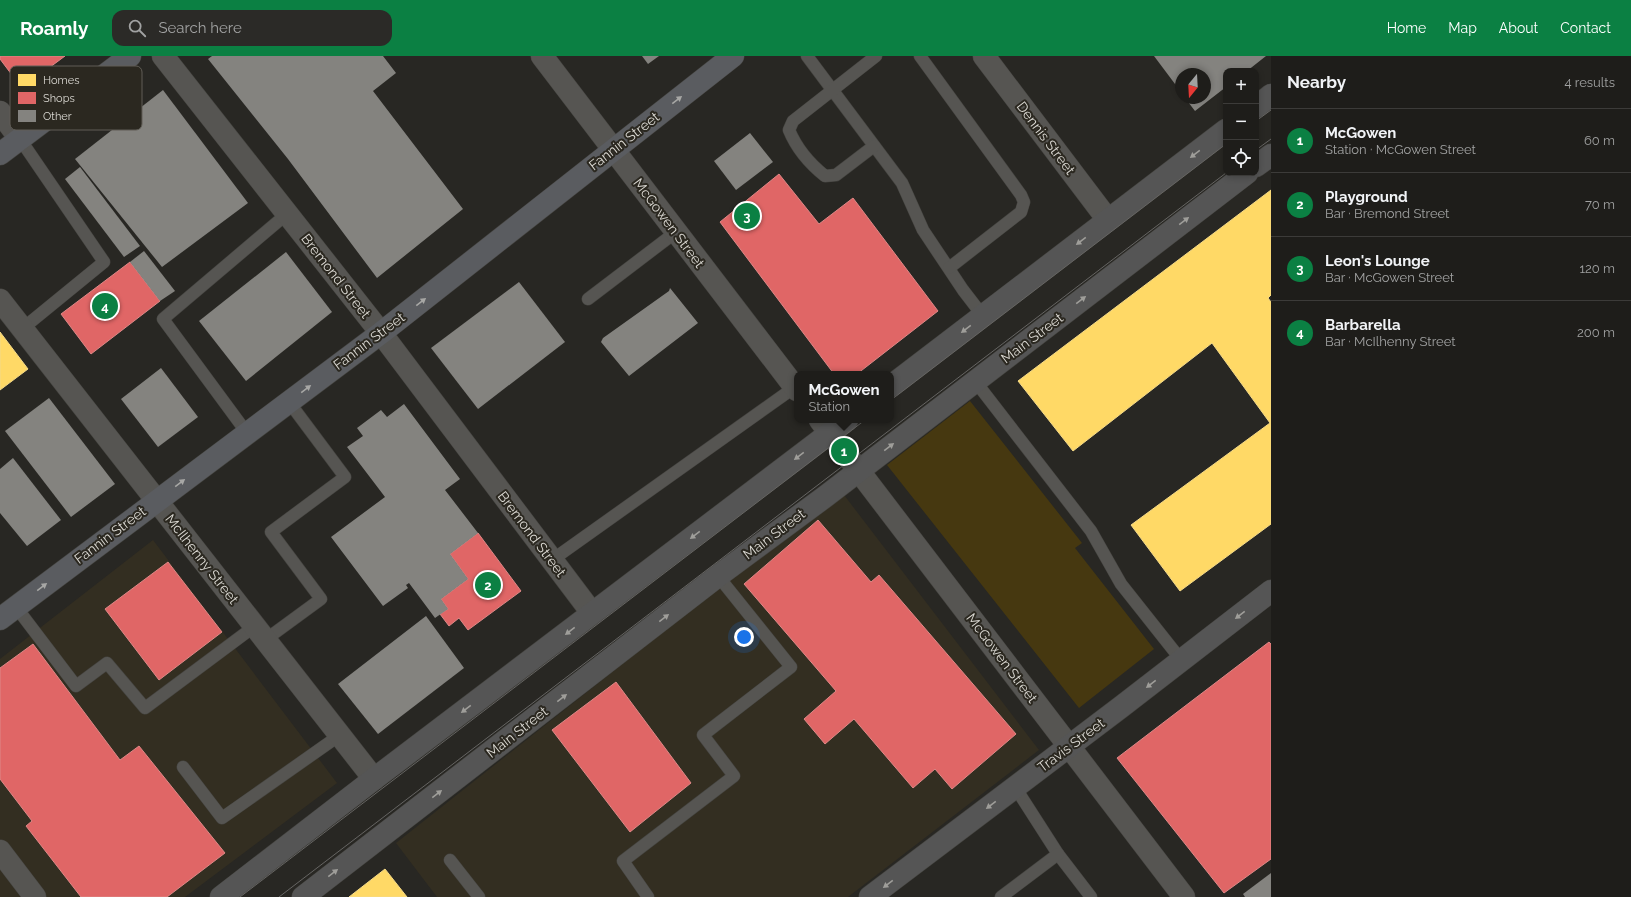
<!DOCTYPE html>
<meta charset="utf-8">
<style>
:root{--surface:#1e1d1a;--page:#2b2a27;--text:#f1f3f6;--muted:#a1a2a2;--line:#3c3b39;--accent:#0b8043}
body{margin:0;font-family:Raleway,sans-serif;background:var(--page);color:var(--text)}
.controls{position:absolute;right:12px;top:12px;display:grid;overflow:hidden;border-radius:8px;box-shadow:0 2px 6px #0003}
.controls button{width:36px;height:36px;display:grid;place-items:center;padding:0;border:0;border-bottom:1px solid var(--line);background:var(--surface);color:var(--text);font:20px sans-serif}
.compass{position:absolute;left:1175px;top:12px;width:36px;height:36px;border-radius:50%;background:var(--surface);box-shadow:0 2px 6px #0003;rotate:198deg}
.you{position:absolute;left:744px;top:581px;width:14px;height:14px;margin:-10px;border:3px solid #fff;border-radius:50%;background:#1a73e8;box-shadow:0 0 0 6px #1a73e833}
.badge{display:grid;place-items:center;width:26px;height:26px;border-radius:50%;background:var(--accent);color:#fff;font-size:13px;font-weight:700}
.pin{position:absolute;translate:-50% -50%;border:2px solid #fff;box-shadow:0 1px 4px #0006}
.popup{position:absolute;left:794px;top:315px;width:100px;height:52px;box-sizing:border-box;display:grid;place-content:center;border-radius:8px;background:var(--surface);filter:drop-shadow(0 1px 3px #0005);font-size:13px;white-space:nowrap;color:var(--muted)}
.popup b{font-size:15px;color:var(--text)}
.popup::after{content:'';position:absolute;left:50%;top:100%;margin-left:-8px;border:8px solid transparent;border-top-color:var(--surface)}
.list{margin:0;padding:0;list-style:none}
h2{display:flex;justify-content:space-between;align-items:center;height:52px;margin:0;padding:0 16px;font-size:17px}
h2 small{font-size:13px;font-weight:400;color:var(--muted)}
.list li{display:grid;grid-template-columns:26px 1fr auto;gap:12px;align-items:center;box-sizing:border-box;height:64px;padding:0 16px;border-top:1px solid var(--line)}
.list b{display:block;font-size:15px;white-space:nowrap}
.list p{margin:0;font-size:13px;white-space:nowrap;color:var(--muted)}
.list em{font-size:13px;font-style:normal;color:var(--muted)}
.icon{flex:none;width:22px;height:22px;fill:none;stroke:currentColor;stroke-width:2;stroke-linecap:round;stroke-linejoin:round}
.map{position:relative;flex:none;width:1271px;height:841px;overflow:hidden}
header{display:flex;align-items:center;gap:24px;box-sizing:border-box;height:56px;padding:0 20px;background:var(--accent);color:#fff}
header strong{font-size:19px}
nav{display:flex;gap:22px;margin-inline-start:auto;font-size:14px}
.search{width:280px;height:36px;background:var(--page);display:flex;align-items:center;gap:10px;box-sizing:border-box;padding:0 14px;border-radius:12px;color:var(--muted);font-size:15px}
main{display:flex}
aside{flex:1;background:var(--surface)}
.map>svg:first-child{display:block}
.built{fill:#332e21}
.green{fill:#463810}
.homes{fill:#ffd966;stroke:#f4d987}
.shops{fill:#e06666;stroke:#de8887}
.building{fill:#84837f}
.lines{fill:none;stroke-linecap:round;stroke-linejoin:round}
.service-casing{stroke:#454440;stroke-width:13}
.minor-casing{stroke:#454440;stroke-width:23}
.tertiary-casing{stroke:#454440;stroke-width:23}
.secondary-casing{stroke:#454440;stroke-width:23}
.primary-casing{stroke:#454440;stroke-width:23}
.service{stroke:#565552;stroke-width:12}
.minor{stroke:#565552;stroke-width:22}
.tertiary{stroke:#565552;stroke-width:22}
.secondary{stroke:#555;stroke-width:22}
.primary{stroke:#5a5c60;stroke-width:22}
.tram{stroke:#666563;stroke-width:1}
.oneway{fill:#a7a7a5}
.oneway2{fill:#9f9e9a}
.labels{text-anchor:middle;stroke-width:4;stroke-linejoin:round;paint-order:stroke}
.street-label{font-size:14px;fill:#dbd9d3;stroke:#2b2820}
.key{fill:#2b2820;stroke:#605d56;stroke-width:1}
.key-label{font-size:11px;fill:#dbd9d3}
</style>
<header>
<strong>Roamly</strong>
<div class="search"><svg class="icon" aria-label="search" viewBox="0 0 24 24"><circle cx="10" cy="10" r="6"/><path d="M15 15l6 6"/></svg>Search here</div>
<nav><a>Home</a><a>Map</a><a>About</a><a>Contact</a></nav>
</header>
<main>
<div class="map">
<svg width="1271" height="841" viewBox="0 0 1271 841">
<rect width="100%" height="100%" fill="#282723"/>
<g class="built">
<polygon points="841,435 1039,694 848,841 437,841 396,787"/>
<polygon points="153,484 337,727 185,841 0,841 0,603"/>
</g>
<polygon class="green" points="970,345 1082,487 1075,492 1154,593 1079,652 887,409"/>
<g class="homes">
<polygon points="1271,134 1271,239 1268,242 1271,246 1271,468 1180,535 1131,469 1270,367 1212,287 1073,395 1018,325"/>
<polygon points="0,276 28,313 0,334"/>
<polygon points="385,813 407,841 349,841"/>
</g>
<g class="shops">
<polygon points="0,0 65,0 30,26 15,23 0,3"/>
<polygon points="779,118 819,168 853,142 938,255 857,318 834,318 720,166"/>
<polygon points="130,206 160,245 91,298 61,258"/>
<polygon points="818,464 871,526 879,519 1016,678 952,733 935,713 913,732 854,663 825,688 804,663 836,635 744,528"/>
<polygon points="478,477 521,535 468,574 459,562 449,570 440,558 448,553 441,543 468,523 450,498"/>
<polygon points="168,506 222,576 159,624 105,553"/>
<polygon points="1269,586 1271,588 1271,803 1224,837 1117,702"/>
<polygon points="33,588 120,704 139,690 225,797 167,841 81,841 26,770 32,765 0,723 0,612"/>
<polygon points="616,626 691,727 630,776 552,674"/>
</g>
<g class="building">
<polygon points="212,0 383,0 396,17 373,35 463,153 377,222 288,103 208,3"/>
<polygon points="642,0 659,0 648,8"/>
<polygon points="1154,0 1266,0 1247,15 1226,15 1226,31 1195,55 1185,42 1205,42 1205,18 1181,18 1181,36"/>
<polygon points="163,34 248,147 162,211 75,103"/>
<polygon points="750,77 773,106 736,134 714,105"/>
<polygon points="80,111 140,190 124,201 65,123"/>
<polygon points="144,195 175,235 160,245 130,206"/>
<polygon points="286,196 332,256 246,325 199,265"/>
<polygon points="519,226 565,286 478,353 431,292"/>
<polygon points="670,232 698,267 629,320 601,286 603,282 669,235"/>
<polygon points="161,312 198,361 158,391 121,343"/>
<polygon points="49,342 115,428 71,461 5,375"/>
<polygon points="404,348 460,423 445,434 478,477 450,498 468,523 441,543 448,553 435,562 409,527 406,529 408,532 383,550 331,481 385,441 347,391 363,380 357,372 381,354 387,361"/>
<polygon points="13,402 61,464 27,490 0,457 0,413"/>
<polygon points="426,560 464,612 378,678 338,628"/>
<polygon points="1271,817 1271,841 1245,841 1243,838"/>
</g>
<g class="lines">
<g class="service-casing">
<g id="service">
<polyline points="807,0 902,127 923,174 963,234 983,260"/>
<polyline points="920,0 1021,139 1024,146 1021,156 949,212"/>
<polyline points="20,83 104,206 22,273"/>
<path d="M874,90L836,119L825,120C810,108 796,91 789,74L793,65L876,0"/>
<polyline points="588,243 676,176"/>
<polyline points="975,325 1091,475 1121,528 1182,605"/>
<polyline points="247,377 163,263 288,157"/>
<polyline points="552,504 795,331"/>
<polyline points="16,551 76,630 107,607 145,652 255,570"/>
<polyline points="265,584 321,543 271,476 345,421 289,346"/>
<polyline points="183,711 222,762 340,679"/>
<polyline points="1015,731 1058,798 1091,841"/>
<polyline points="450,804 479,841"/>
<polyline points="648,841 623,805 734,720 703,679 791,611 718,520"/>
<polyline points="1001,841 1058,798"/>
</g>
</g>
<g class="minor-casing">
<g id="minor">
<polyline points="163,0 381,277 592,557"/>
<polyline points="984,0 1108,164"/>
<polyline points="0,56 20,83"/>
<polyline points="0,244 374,723"/>
<polyline points="0,795 35,841"/>
</g>
</g>
<g class="tertiary-casing">
<g id="tertiary">
<polyline points="542,0 797,334"/>
<polyline points="820,364 1184,841"/>
</g>
</g>
<g class="secondary-casing">
<g id="secondary">
<polyline points="1256,51 1271,39"/>
<polyline points="1256,110 1271,99"/>
<polyline points="891,330 1226,74"/>
<polyline points="221,841 374,723 847,364"/>
<polyline points="303,841 718,520 826,440 1247,117"/>
<polyline points="870,841 1121,651 1271,535"/>
</g>
</g>
<g class="primary-casing">
<g id="primary">
<polyline points="0,98 130,0"/>
<polyline points="0,563 381,277 733,0"/>
</g>
</g>
<use href="#service" class="service"/>
<use href="#minor" class="minor"/>
<use href="#tertiary" class="tertiary"/>
<use href="#secondary" class="secondary"/>
<use href="#primary" class="primary"/>
<g class="tram">
<polyline points="1256,65 1271,54"/>
<polyline points="1256,94 1271,83"/>
<polyline points="891,344 1226,88"/>
<polyline points="240,841 865,364"/>
<polyline points="279,841 1226,117"/>
</g>
</g>
<defs><path id="oneway-solid" d="M-6-.8H1V-3.2L6.5 0L1 3.2V.8H-6Z"/></defs>
<g class="oneway">
<use href="#oneway-solid" transform="translate(677 44) rotate(-38)"/>
<use href="#oneway-solid" transform="translate(421 246) rotate(-38)"/>
<use href="#oneway-solid" transform="translate(306 333) rotate(-37)"/>
<use href="#oneway-solid" transform="translate(180 427) rotate(-37)"/>
<use href="#oneway-solid" transform="translate(42 531) rotate(-37)"/>
</g>
<g class="oneway2">
<use href="#oneway-solid" transform="translate(1195 98) rotate(143)"/>
<use href="#oneway-solid" transform="translate(1184 165) rotate(-37)"/>
<use href="#oneway-solid" transform="translate(1081 185) rotate(143)"/>
<use href="#oneway-solid" transform="translate(1081 244) rotate(-37)"/>
<use href="#oneway-solid" transform="translate(966 273) rotate(143)"/>
<use href="#oneway-solid" transform="translate(889 391) rotate(-37)"/>
<use href="#oneway-solid" transform="translate(799 400) rotate(143)"/>
<use href="#oneway-solid" transform="translate(695 479) rotate(143)"/>
<use href="#oneway-solid" transform="translate(1240 559) rotate(142)"/>
<use href="#oneway-solid" transform="translate(664 562) rotate(-38)"/>
<use href="#oneway-solid" transform="translate(570 575) rotate(142)"/>
<use href="#oneway-solid" transform="translate(1151 628) rotate(142)"/>
<use href="#oneway-solid" transform="translate(562 642) rotate(-38)"/>
<use href="#oneway-solid" transform="translate(466 653) rotate(143)"/>
<use href="#oneway-solid" transform="translate(437 738) rotate(-38)"/>
<use href="#oneway-solid" transform="translate(991 749) rotate(143)"/>
<use href="#oneway-solid" transform="translate(333 817) rotate(-38)"/>
<use href="#oneway-solid" transform="translate(888 828) rotate(143)"/>
</g>
<g class="labels">
<g class="street-label">
<text transform="translate(1046 82) rotate(53)" y="5">Dennis Street</text>
<text transform="translate(624 85) rotate(-38)" y="5">Fannin Street</text>
<text transform="translate(669 167) rotate(53)" y="5">McGowen Street</text>
<text transform="translate(336 220) rotate(52)" y="5">Bremond Street</text>
<text transform="translate(1032 282) rotate(-37)" y="5">Main Street</text>
<text transform="translate(369 285) rotate(-37)" y="5">Fannin Street</text>
<text transform="translate(532 478) rotate(53)" y="5">Bremond Street</text>
<text transform="translate(774 478) rotate(-37)" y="5">Main Street</text>
<text transform="translate(110 479) rotate(-37)" y="5">Fannin Street</text>
<text transform="translate(202 503) rotate(52)" y="5">McIlhenny Street</text>
<text transform="translate(1002 602) rotate(53)" y="5">McGowen Street</text>
<text transform="translate(517 676) rotate(-38)" y="5">Main Street</text>
<text transform="translate(1071 689) rotate(-37)" y="5">Travis Street</text>
</g>
</g>
<rect x="10" y="10" width="132" height="64" rx="6" class="key"/>
<rect x="18" y="18" width="18" height="12" fill="#ffd966"/>
<rect x="18" y="36" width="18" height="12" fill="#e06666"/>
<rect x="18" y="54" width="18" height="12" fill="#84837f"/>
<g class="key-label">
<text x="43" y="28">Homes</text>
<text x="43" y="46">Shops</text>
<text x="43" y="64">Other</text>
</g>
</svg>
<div class="controls">
<button>+</button>
<button>−</button>
<button><svg class="icon" aria-label="locate" viewBox="0 0 24 24"><circle cx="12" cy="12" r="6"/><path d="M12 2v4M12 18v4M2 12h4M18 12h4"/></svg></button>
</div>
<svg class="compass" viewBox="-18 -18 36 36"><path d="M0-13l5 13h-10z" fill="#e53935"/><path d="M0 13l5-13h-10z" fill="#a1a2a2"/></svg>
<div class="you"></div>
<div class="pin badge" style="left:844px;top:395px">1</div>
<div class="popup"><b>McGowen</b>Station</div>
<div class="pin badge" style="left:488px;top:529px">2</div>
<div class="pin badge" style="left:747px;top:160px">3</div>
<div class="pin badge" style="left:105px;top:250px">4</div>
</div>
<aside>
<h2>Nearby<small>4 results</small></h2>
<ul class="list">
<li><span class="badge">1</span><div><b>McGowen</b><p>Station · McGowen Street</p></div><em>60 m</em></li>
<li><span class="badge">2</span><div><b>Playground</b><p>Bar · Bremond Street</p></div><em>70 m</em></li>
<li><span class="badge">3</span><div><b>Leon's Lounge</b><p>Bar · McGowen Street</p></div><em>120 m</em></li>
<li><span class="badge">4</span><div><b>Barbarella</b><p>Bar · McIlhenny Street</p></div><em>200 m</em></li>
</ul>
</aside>
</main>
